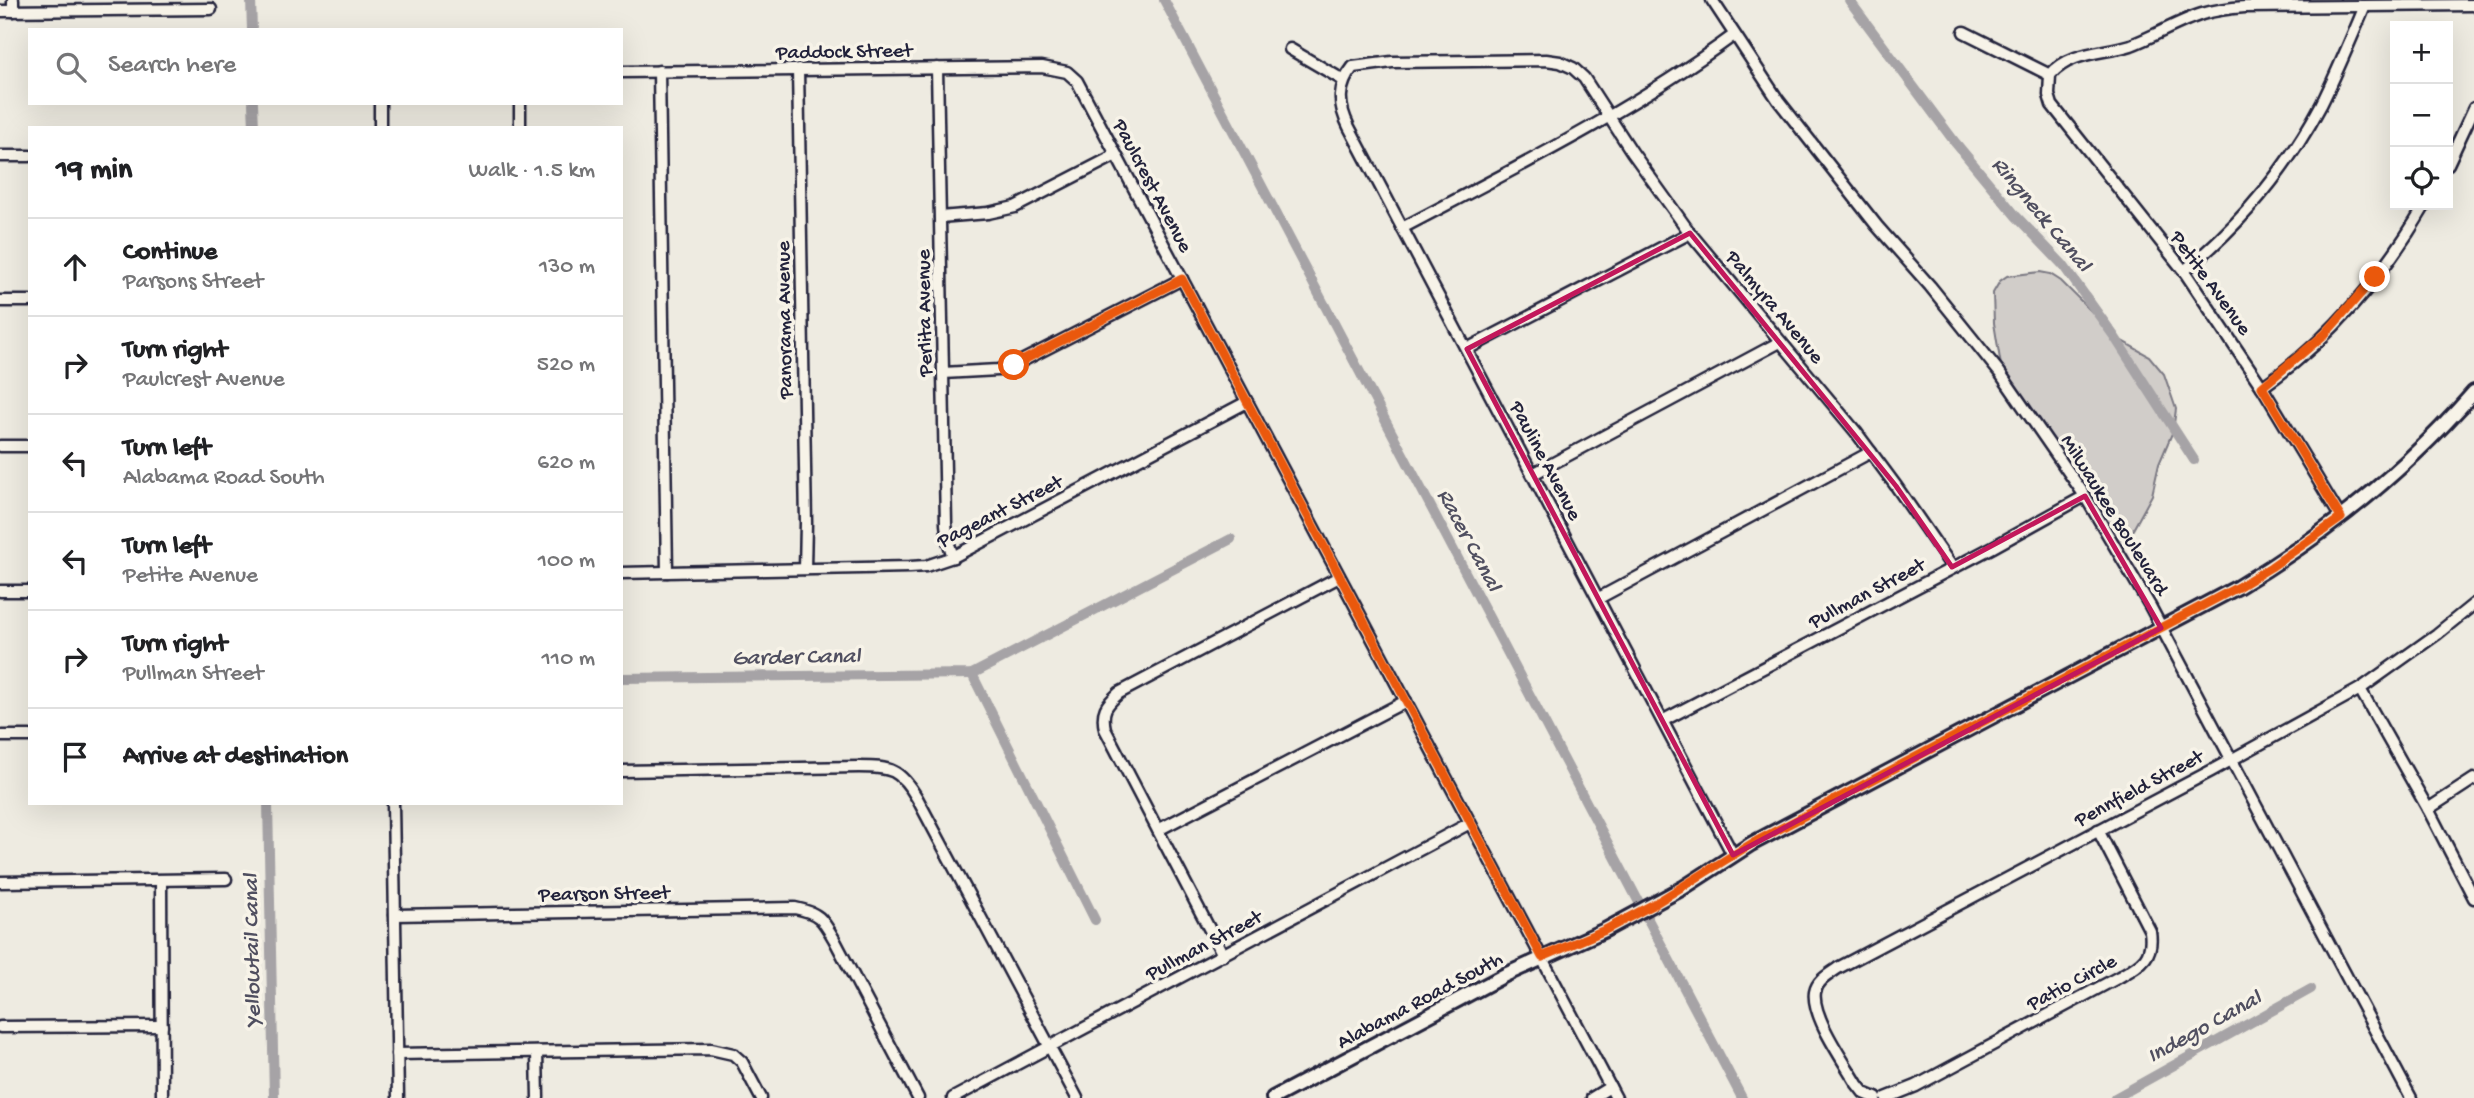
<!DOCTYPE html>
<meta charset="utf-8">
<style>
:root{--surface:#fff;--page:#f2f2f2;--text:#202124;--muted:#757577;--line:#e0e0e0}
body{margin:0;font-family:"Gochi Hand",sans-serif;background:var(--page);color:var(--text)}
.controls{position:absolute;right:21px;top:21px;display:grid;overflow:hidden;border-radius:0px;box-shadow:0 7px 28px #0002}
.controls button{width:63px;height:63px;display:grid;place-items:center;padding:0;border:0;border-bottom:2px solid var(--line);background:var(--surface);color:var(--text);font:35px sans-serif}
.stop{position:absolute;width:21px;height:21px;margin:-16px;border:5px solid #ea580c;border-radius:50%;background:#fff}
.stop.end{background:#ea580c;border-color:#fff;box-shadow:0 2px 7px #0008}
.list{margin:0;padding:0;list-style:none}
h2{display:flex;justify-content:space-between;align-items:center;height:91px;margin:0;padding:0 28px;font-size:30px}
h2 small{font-size:23px;font-weight:400;color:var(--muted)}
.list li{display:grid;grid-template-columns:46px 1fr auto;gap:21px;align-items:center;box-sizing:border-box;height:98px;padding:0 28px;border-top:2px solid var(--line)}
.list b{display:block;font-size:26px;white-space:nowrap}
.list p{margin:0;font-size:23px;white-space:nowrap;color:var(--muted)}
.list em{font-size:23px;font-style:normal;color:var(--muted)}
.icon{flex:none;width:38px;height:38px;fill:none;stroke:currentColor;stroke-width:2;stroke-linecap:round;stroke-linejoin:round}
.map{position:relative;flex:none;width:2474px;height:1098px;overflow:hidden}
.search{position:absolute;background:var(--surface);box-shadow:0 7px 28px #0002;left:28px;top:28px;width:595px;height:77px;display:flex;align-items:center;gap:18px;box-sizing:border-box;padding:0 24px;border-radius:0px;color:var(--muted);font-size:26px}
.panel{position:absolute;background:var(--surface);box-shadow:0 7px 28px #0002;left:28px;top:126px;width:595px;height:679px;border-radius:0px}
.map>svg:first-child{display:block}
.green{fill:#d1cdc9;stroke:#7a7882;stroke-width:2}
.lines{fill:none;stroke-linecap:round;stroke-linejoin:round}
.canal{stroke:#a6a3a6;stroke-width:10}
.minor-casing{stroke:#22223b;stroke-width:15}
.tertiary-casing{stroke:#22223b;stroke-width:18}
.minor{stroke:#f7f3e8;stroke-width:10}
.tertiary{stroke:#f7f3e8;stroke-width:12}
.route{stroke:#ea580c;stroke-width:9}
.marked{fill:none;stroke:#c2185b;stroke-width:5;stroke-linejoin:round}
.labels{text-anchor:middle;stroke-width:7;stroke-linejoin:round;paint-order:stroke}
.street-label{font-size:21px;fill:#22223b;stroke:#f7f3e8}
.water-label{font-size:23px;font-style:italic;fill:#504f60;stroke:#f7f3e8}
</style>
<div class="map">
<svg width="2474" height="1098" viewBox="0 0 2474 1098">
<rect width="100%" height="100%" fill="#eeebe1"/>
<filter id="ink" filterUnits="userSpaceOnUse"><feTurbulence type="fractalNoise" baseFrequency=".0143" numOctaves="2"/><feDisplacementMap in="SourceGraphic" scale="14" xChannelSelector="R" yChannelSelector="G"/><feConvolveMatrix kernelMatrix="1 2 1 2 8 2 1 2 1" color-interpolation-filters="sRGB"/></filter>
<g filter="url(#ink)">
<polygon class="green" points="2040,272 2050,274 2061,281 2120,340 2149,356 2164,374 2176,409 2173,431 2159,464 2152,495 2125,544 2118,550 2002,372 1994,323 1993,293 2000,281 2007,276"/>
<g class="lines">
<g class="canal">
<polyline points="251,0 252,30"/>
<polyline points="1164,0 1742,1098"/>
<polyline points="1849,0 1954,141 2016,216 2063,265 2114,336 2194,460"/>
<polyline points="253,103 254,128"/>
<polyline points="972,674 1095,920"/>
<polyline points="621,678 972,674 1231,539"/>
<polyline points="268,803 274,1098"/>
<polyline points="2115,1098 2311,989"/>
</g>
<g class="minor-casing">
<g id="minor">
<polyline points="1712,0 1778,100 1877,226 1930,286 2000,373 2085,496 2150,606 2411,1098"/>
<polyline points="0,11 211,9"/>
<polyline points="13,11 13,0"/>
<polyline points="1964,32 2050,75"/>
<polyline points="1290,49 1343,80"/>
<polyline points="937,68 946,524 948,541 953,557"/>
<polyline points="798,69 806,523 805,569"/>
<polyline points="659,71 667,572"/>
<polyline points="621,72 1042,67 1067,72 1077,81 1616,1098"/>
<polyline points="2050,75 2049,95 2052,105 2184,271 2262,387 2341,518"/>
<path d="M2050,75C2071,51 2102,54 2131,45C2155,36 2177,22 2202,14C2216,10 2230,8 2245,7L2474,5"/>
<polyline points="380,103 380,128"/>
<polyline points="520,103 520,128"/>
<polyline points="0,156 30,156"/>
<polyline points="2448,164 2474,108"/>
<polyline points="940,217 988,213 1015,207 1116,155"/>
<path d="M1402,228C1516,168 1631,111 1734,35"/>
<path d="M2184,271C2240,225 2287,169 2321,105C2337,73 2351,39 2365,6"/>
<polyline points="0,301 30,301"/>
<polyline points="1467,349 1690,233"/>
<polyline points="943,373 998,370 1014,365 1182,279"/>
<path d="M2262,387C2328,342 2385,274 2425,205"/>
<polyline points="0,446 30,446"/>
<polyline points="1533,474 1780,342"/>
<polyline points="621,573 910,567 926,566 953,557 1247,402"/>
<polyline points="0,591 30,591"/>
<polyline points="1599,598 1871,452"/>
<polyline points="2360,689 2428,809 2474,898"/>
<polyline points="1664,720 1993,547 2085,496"/>
<polyline points="0,736 30,736"/>
<path d="M621,771L859,767C891,767 900,769 917,798L1077,1098"/>
<polyline points="393,803 398,1098"/>
<polyline points="2428,809 2474,779"/>
<polyline points="1158,830 1406,701"/>
<path d="M1733,855L1349,127C1338,105 1337,87 1353,67L1392,62L1546,60L1560,62L1573,68L1584,78L1632,152L1690,233L1856,432L1896,486L1952,567"/>
<polyline points="161,881 162,1098"/>
<polyline points="0,882 226,879"/>
<path d="M395,915L795,908C819,913 822,918 834,939L918,1098"/>
<path d="M1223,955L1105,729C1101,711 1106,705 1119,693L1339,577"/>
<polyline points="0,1027 162,1026"/>
<polyline points="537,1052 538,1098"/>
<polyline points="397,1054 711,1049 733,1054 742,1062 761,1098"/>
<polyline points="953,1098 1470,823"/>
<polyline points="1592,1098 1610,1087"/>
<path d="M1876,1098L1864,1093L1857,1084C1845,1063 1811,1016 1815,992C1817,980 1830,974 1838,968L2211,771L2360,689L2437,634L2474,604"/>
<path d="M1886,1098L1916,1086L2119,977C2141,964 2154,958 2150,931L2098,830"/>
</g>
</g>
<g class="tertiary-casing">
<path id="tertiary" d="M1273,1098L1505,975L1605,930L1683,888L1751,844L2238,587C2327,534 2406,470 2474,392"/>
</g>
<use href="#minor" class="minor"/>
<use href="#tertiary" class="tertiary"/>
</g>
</g>
<g class="lines" filter="url(#ink)">
<polyline class="route" points="1014,365 1182,279 1542,957 1605,930 1656,903 1751,844 2238,587 2271,567 2341,518 2262,387 2325,334 2375,277"/>
</g>
<path class="marked" d="M1690,233L1896,486L1952,567L2085,496L2161,628L1733,855L1467,349Z"/>
<g class="labels">
<g class="street-label">
<text transform="translate(844 50) rotate(-1)" y="7">Paddock Street</text>
<text transform="translate(1154 185) rotate(62)" y="7">Paulcrest Avenue</text>
<text transform="translate(2212 282) rotate(54)" y="7">Petite Avenue</text>
<text transform="translate(1776 306) rotate(50)" y="7">Palmyra Avenue</text>
<text transform="translate(923 313) rotate(-91)" y="7">Perlita Avenue</text>
<text transform="translate(783 320) rotate(-91)" y="7">Panorama Avenue</text>
<text transform="translate(1547 460) rotate(62)" y="7">Pauline Avenue</text>
<text transform="translate(999 510) rotate(-27)" y="7">Pageant Street</text>
<text transform="translate(2116 514) rotate(58)" y="7">Milwaukee Boulevard</text>
<text transform="translate(1866 592) rotate(-28)" y="7">Pullman Street</text>
<text transform="translate(2138 787) rotate(-28)" y="7">Pennfield Street</text>
<text transform="translate(604 892) rotate(-1)" y="7">Pearson Street</text>
<text transform="translate(1203 944) rotate(-28)" y="7">Pullman Street</text>
<text transform="translate(2071 981) rotate(-28)" y="7">Patio Circle</text>
<text transform="translate(1419 999) rotate(-28)" y="7">Alabama Road South</text>
</g>
<g class="water-label">
<text transform="translate(2043 213) rotate(50)" y="8">Ringneck Canal</text>
<text transform="translate(1471 539) rotate(62)" y="8">Racer Canal</text>
<text transform="translate(796 655) rotate(-1)" y="8">Garder Canal</text>
<text transform="translate(250 951) rotate(-91)" y="8">Yellowtail Canal</text>
<text transform="translate(2203 1025) rotate(-29)" y="8">Indego Canal</text>
</g>
</g>
</svg>
<div class="controls">
<button>+</button>
<button>−</button>
<button><svg class="icon" aria-label="locate" viewBox="0 0 24 24"><circle cx="12" cy="12" r="6"/><path d="M12 2v4M12 18v4M2 12h4M18 12h4"/></svg></button>
</div>
<div class="stop" style="left:1014px;top:365px"></div>
<div class="stop end" style="left:2375px;top:277px"></div>
<div class="search"><svg class="icon" aria-label="search" viewBox="0 0 24 24"><circle cx="10" cy="10" r="6"/><path d="M15 15l6 6"/></svg>Search here</div>
<section class="panel">
<h2>19 min<small>Walk · 1.5 km</small></h2>
<ul class="list">
<li><svg class="icon" aria-label="ahead" viewBox="0 0 24 24"><path d="M12 20V5M6 11l6-6 6 6"/></svg><div><b>Continue</b><p>Parsons Street</p></div><em>130 m</em></li>
<li><svg class="icon" aria-label="right" viewBox="0 0 24 24"><path d="M7 20v-9h11M14 6l5 5-5 5"/></svg><div><b>Turn right</b><p>Paulcrest Avenue</p></div><em>520 m</em></li>
<li><svg class="icon" aria-label="left" viewBox="0 0 24 24"><path d="M17 20v-9H6M10 6l-5 5 5 5"/></svg><div><b>Turn left</b><p>Alabama Road South</p></div><em>620 m</em></li>
<li><svg class="icon" aria-label="left" viewBox="0 0 24 24"><path d="M17 20v-9H6M10 6l-5 5 5 5"/></svg><div><b>Turn left</b><p>Petite Avenue</p></div><em>100 m</em></li>
<li><svg class="icon" aria-label="right" viewBox="0 0 24 24"><path d="M7 20v-9h11M14 6l5 5-5 5"/></svg><div><b>Turn right</b><p>Pullman Street</p></div><em>110 m</em></li>
<li><svg class="icon" aria-label="arrive" viewBox="0 0 24 24"><path d="M6 21V4h12l-3 4 3 4H6"/></svg><div><b>Arrive at destination</b></div></li>
</ul>
</section>
</div>
